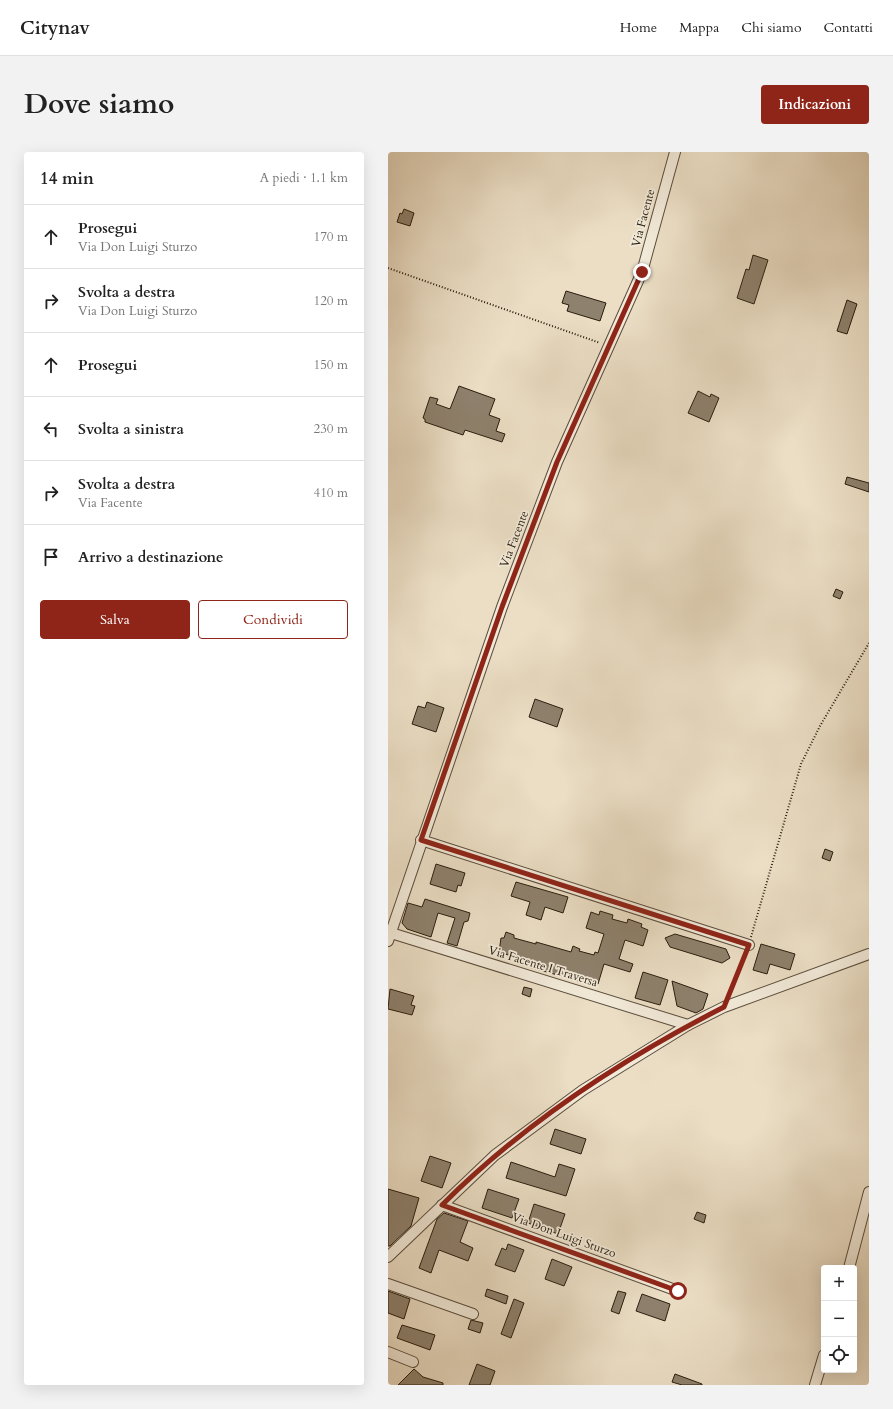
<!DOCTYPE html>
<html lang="it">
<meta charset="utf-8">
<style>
:root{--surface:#fff;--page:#f2f2f2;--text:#222;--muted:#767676;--line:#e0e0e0;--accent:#8f2418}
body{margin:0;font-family:Cardo,serif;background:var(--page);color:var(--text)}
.controls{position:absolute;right:12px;bottom:12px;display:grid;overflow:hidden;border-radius:4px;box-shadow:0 4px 16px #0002}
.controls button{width:36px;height:36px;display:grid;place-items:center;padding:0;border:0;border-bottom:1px solid var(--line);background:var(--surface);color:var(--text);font:20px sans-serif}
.stop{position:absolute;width:12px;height:12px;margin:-9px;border:3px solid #8f2418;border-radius:50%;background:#fff}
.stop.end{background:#8f2418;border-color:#fff;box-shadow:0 1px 4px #0008}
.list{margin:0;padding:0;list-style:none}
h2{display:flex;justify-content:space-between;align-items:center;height:52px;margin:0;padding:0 16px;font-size:17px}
h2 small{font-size:13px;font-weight:400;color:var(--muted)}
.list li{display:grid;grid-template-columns:26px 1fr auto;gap:12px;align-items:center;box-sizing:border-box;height:64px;padding:0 16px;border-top:1px solid var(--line)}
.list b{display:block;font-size:15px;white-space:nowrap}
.list p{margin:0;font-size:13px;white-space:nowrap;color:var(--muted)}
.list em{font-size:13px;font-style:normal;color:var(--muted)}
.actions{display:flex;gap:8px;padding:12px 16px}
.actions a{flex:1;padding:9px 0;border:1px solid var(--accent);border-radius:4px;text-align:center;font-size:14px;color:var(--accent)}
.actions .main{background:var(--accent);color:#fff}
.icon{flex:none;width:22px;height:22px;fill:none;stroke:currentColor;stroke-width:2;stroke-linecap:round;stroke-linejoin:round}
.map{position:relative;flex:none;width:481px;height:1233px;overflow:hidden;border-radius:4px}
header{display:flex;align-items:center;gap:24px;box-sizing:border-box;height:56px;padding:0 20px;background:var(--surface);border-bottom:1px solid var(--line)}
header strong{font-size:19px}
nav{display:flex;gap:22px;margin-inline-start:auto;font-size:14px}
.intro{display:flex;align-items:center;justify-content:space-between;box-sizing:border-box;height:96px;padding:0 24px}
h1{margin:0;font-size:28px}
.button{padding:10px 18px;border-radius:4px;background:var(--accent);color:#fff;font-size:14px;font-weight:700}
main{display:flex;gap:24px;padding:0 24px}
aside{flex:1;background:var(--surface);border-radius:4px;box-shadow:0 4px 16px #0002}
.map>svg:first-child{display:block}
.building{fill:#8e816d;stroke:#291d0e}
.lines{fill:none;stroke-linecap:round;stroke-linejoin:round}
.minor-casing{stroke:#5a4d3c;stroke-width:12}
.path{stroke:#291d0e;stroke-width:2;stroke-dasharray:1 2;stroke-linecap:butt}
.minor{stroke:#f2ead9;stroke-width:10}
.route{stroke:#8f2418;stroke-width:5}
.labels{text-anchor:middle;stroke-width:3.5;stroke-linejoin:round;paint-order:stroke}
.street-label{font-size:12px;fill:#291d0e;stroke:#f2ead9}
</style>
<header>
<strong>Citynav</strong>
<nav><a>Home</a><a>Mappa</a><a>Chi siamo</a><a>Contatti</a></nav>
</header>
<div class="intro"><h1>Dove siamo</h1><a class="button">Indicazioni</a></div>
<main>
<aside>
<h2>14 min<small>A piedi · 1.1 km</small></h2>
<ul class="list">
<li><svg class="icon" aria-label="ahead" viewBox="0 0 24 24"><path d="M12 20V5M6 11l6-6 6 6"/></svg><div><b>Prosegui</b><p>Via Don Luigi Sturzo</p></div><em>170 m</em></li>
<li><svg class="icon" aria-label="right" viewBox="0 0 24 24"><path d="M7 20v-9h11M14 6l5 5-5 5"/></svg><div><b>Svolta a destra</b><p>Via Don Luigi Sturzo</p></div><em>120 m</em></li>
<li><svg class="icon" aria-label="ahead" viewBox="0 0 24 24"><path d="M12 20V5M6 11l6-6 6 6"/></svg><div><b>Prosegui</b></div><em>150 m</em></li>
<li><svg class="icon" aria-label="left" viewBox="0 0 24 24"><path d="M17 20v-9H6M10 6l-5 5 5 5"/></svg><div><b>Svolta a sinistra</b></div><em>230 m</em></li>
<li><svg class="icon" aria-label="right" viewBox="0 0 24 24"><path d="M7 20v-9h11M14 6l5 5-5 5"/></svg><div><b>Svolta a destra</b><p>Via Facente</p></div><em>410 m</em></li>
<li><svg class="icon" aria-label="arrive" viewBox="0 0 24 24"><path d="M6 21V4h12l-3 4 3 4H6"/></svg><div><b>Arrivo a destinazione</b></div></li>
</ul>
<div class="actions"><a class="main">Salva</a><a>Condividi</a></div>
</aside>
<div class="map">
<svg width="481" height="1233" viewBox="0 0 481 1233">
<rect width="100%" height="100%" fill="#ebdec5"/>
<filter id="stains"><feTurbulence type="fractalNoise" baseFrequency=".005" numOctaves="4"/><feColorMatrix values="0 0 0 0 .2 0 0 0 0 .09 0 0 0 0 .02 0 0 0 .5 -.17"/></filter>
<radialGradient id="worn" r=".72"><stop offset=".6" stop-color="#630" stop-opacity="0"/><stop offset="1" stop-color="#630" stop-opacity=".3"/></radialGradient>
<g class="building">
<polygon points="16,57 26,61 22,74 9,70 12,61 14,62"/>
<polygon points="365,103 380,108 366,152 349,146 358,117 361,118"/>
<polygon points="178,139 218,151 212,169 179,159 181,153 174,151"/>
<polygon points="459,148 469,152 459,182 449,179"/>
<polygon points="71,234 107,247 101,263 112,267 108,279 117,282 114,290 77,278 75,283 37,270 37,267 35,266 42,245 50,247 48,252 62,257"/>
<polygon points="310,239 322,245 323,242 331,246 321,270 300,261"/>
<polygon points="459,325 481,331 481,340 457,332"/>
<polygon points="448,437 455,440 452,447 445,444"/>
<polygon points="147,547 175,557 169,575 141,565"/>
<polygon points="39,550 56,556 48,580 24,572 30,554 37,556"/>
<polygon points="437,697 445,700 442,709 434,706"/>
<polygon points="48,712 77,721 73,734 70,733 68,740 42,732"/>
<polygon points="128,730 180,745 175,761 157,755 153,768 138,763 142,750 123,744"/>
<polygon points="37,747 82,761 80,769 76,770 69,794 59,791 67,766 50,761 43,785 19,777 14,771 20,751 34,755"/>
<polygon points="212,759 225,763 224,767 239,771 240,767 254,772 253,775 260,778 255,794 237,788 231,807 245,812 242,820 216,812 210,832 199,828 198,831 141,815 142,810 111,800 113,786 116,786 118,780 126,783 126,786 148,792 148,790 183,800 185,794 192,797 191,799 206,803 207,800 210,801 216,782 198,776 203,760 211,763"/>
<polygon points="287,782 338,797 342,806 334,811 282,795 277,786"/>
<polygon points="373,792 407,802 402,818 382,812 379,822 365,818"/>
<polygon points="255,820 280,828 272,853 247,846"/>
<polygon points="284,829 320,842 315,857 308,861 289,854"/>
<polygon points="136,835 144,837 142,845 134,842"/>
<polygon points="2,837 26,844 23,853 27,854 24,863 0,857"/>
<polygon points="167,977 198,987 193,1002 162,992"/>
<polygon points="42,1004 63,1011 54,1036 33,1029"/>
<polygon points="123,1010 167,1025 171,1012 187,1017 178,1044 118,1026"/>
<polygon points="0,1037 31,1046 23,1074 2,1094 0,1094"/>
<polygon points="100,1037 131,1047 124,1066 94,1056"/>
<polygon points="146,1052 177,1062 170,1082 140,1071"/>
<polygon points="309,1060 318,1063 316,1071 306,1067"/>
<polygon points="56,1061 80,1069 72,1090 85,1096 80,1109 51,1098 43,1121 31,1116 49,1067"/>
<polygon points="120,1092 136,1098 127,1120 107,1113 114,1096 118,1098"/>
<polygon points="164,1107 184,1115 176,1134 157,1127"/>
<polygon points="99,1137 120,1144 118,1152 97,1144"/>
<polygon points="0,1139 22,1147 16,1167 0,1161"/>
<polygon points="230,1139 238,1141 231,1162 223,1159"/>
<polygon points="254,1142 282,1152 277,1169 248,1159"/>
<polygon points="126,1147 136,1151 123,1186 113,1182"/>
<polygon points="83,1168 95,1171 92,1181 80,1177"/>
<polygon points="14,1173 47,1183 42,1198 9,1186"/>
<polygon points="89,1212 107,1219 102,1233 81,1233"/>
<polygon points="26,1217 35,1225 55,1231 55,1233 10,1233"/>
<polygon points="287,1222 314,1232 314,1233 294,1233 284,1230"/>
</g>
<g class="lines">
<g class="minor-casing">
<g id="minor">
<polyline points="33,688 361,793"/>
<polyline points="3,781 300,873"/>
<polyline points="0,789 114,455 169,310 254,120 287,0"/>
<polyline points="54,1053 290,1139"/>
<polyline points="0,1105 107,1003 195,938 300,873 336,855 481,802"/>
<polyline points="461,1116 481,1040"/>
<polyline points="0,1132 85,1162"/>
<polyline points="0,1200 25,1210"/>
<polyline points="427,1233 436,1203"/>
</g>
</g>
<g class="path">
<polyline points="0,116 212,191"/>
<polyline points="363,785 413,612 432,574 481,491"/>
<polyline points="341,842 357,802"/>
</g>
<use href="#minor" class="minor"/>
</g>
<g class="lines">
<path class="route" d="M254,120L169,310L114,455L33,688L361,793L336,855C236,906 134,973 54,1053L290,1139"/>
</g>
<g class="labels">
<g class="street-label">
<text transform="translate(255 66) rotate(-75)" y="4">Via Facente</text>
<text transform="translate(126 387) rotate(-69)" y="4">Via Facente</text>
<text transform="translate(155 814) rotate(17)" y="4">Via Facente I Traversa</text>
<text transform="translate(176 1083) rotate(20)" y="4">Via Don Luigi Sturzo</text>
</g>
</g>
<rect width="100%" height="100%" filter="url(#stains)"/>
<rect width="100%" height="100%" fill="url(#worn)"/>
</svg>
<div class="controls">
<button>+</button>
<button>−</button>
<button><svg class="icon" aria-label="locate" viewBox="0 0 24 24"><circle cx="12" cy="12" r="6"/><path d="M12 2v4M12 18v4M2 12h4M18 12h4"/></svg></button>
</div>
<div class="stop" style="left:290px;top:1139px"></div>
<div class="stop end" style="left:254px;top:120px"></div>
</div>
</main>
